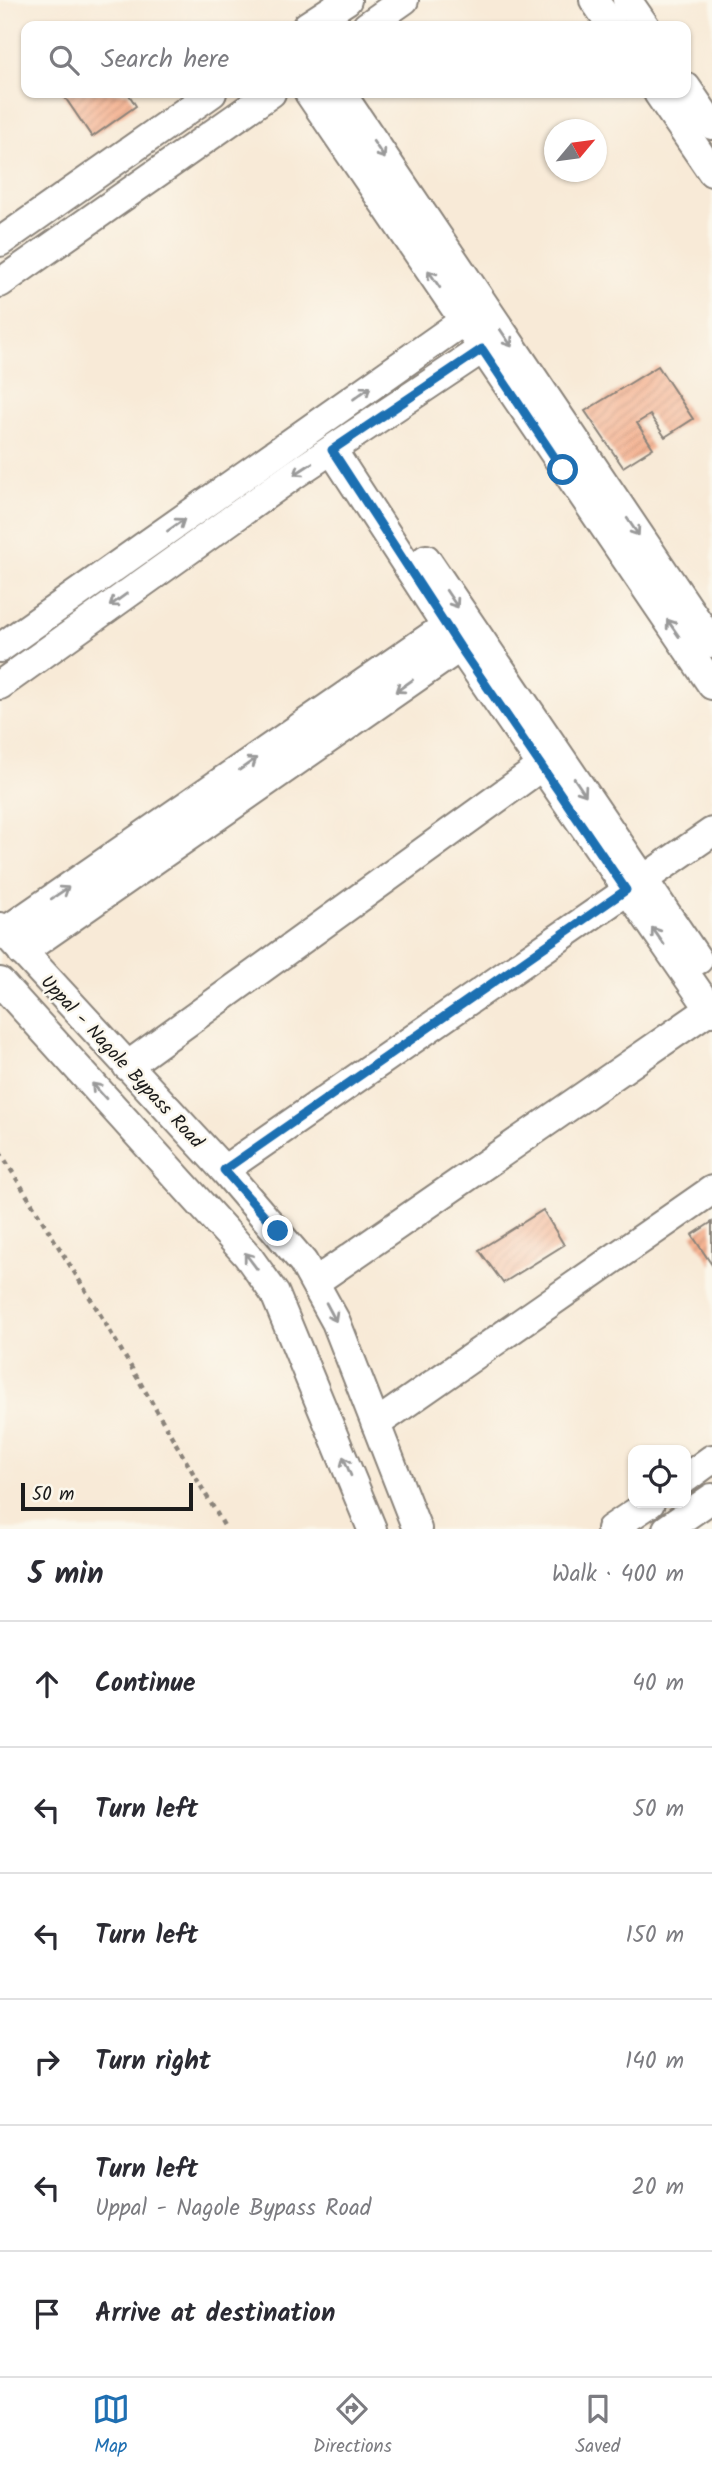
<!DOCTYPE html>
<meta charset="utf-8">
<style>
:root{--surface:#fff;--page:#f7f7f7;--text:#2b2b33;--muted:#7c7c81;--line:#e1e1e2;--accent:#1f6fb2}
body{margin:0;font-family:Kalam,sans-serif;background:var(--page);color:var(--text)}
.controls{position:absolute;right:21px;bottom:21px;display:grid;overflow:hidden;border-radius:14px;box-shadow:0 2px 5px #0004}
.controls button{width:63px;height:63px;display:grid;place-items:center;padding:0;border:0;border-bottom:2px solid var(--line);background:var(--surface);color:var(--text);font:35px sans-serif}
.compass{position:absolute;left:544px;top:119px;width:63px;height:63px;border-radius:50%;background:var(--surface);box-shadow:0 2px 5px #0004;rotate:61deg}
.scale{position:absolute;left:21px;bottom:18px;width:172px;box-sizing:border-box;padding-left:7px;border:4px solid #1c1c1c;border-top:0;font-size:19px;line-height:24px;white-space:nowrap;color:#1c1c1c;-webkit-text-stroke:5px #fbf7ec;paint-order:stroke}
.stop{position:absolute;width:21px;height:21px;margin:-16px;border:5px solid #1f6fb2;border-radius:50%;background:#fff}
.stop.end{background:#1f6fb2;border-color:#fff;box-shadow:0 2px 7px #0008}
.list{margin:0;padding:0;list-style:none}
h2{display:flex;justify-content:space-between;align-items:center;height:91px;margin:0;padding:0 28px;font-size:30px}
h2 small{font-size:23px;font-weight:400;color:var(--muted)}
.list li{display:grid;grid-template-columns:46px 1fr auto;gap:21px;align-items:center;box-sizing:border-box;height:126px;padding:0 28px;border-top:2px solid var(--line)}
.list b{display:block;font-size:26px;white-space:nowrap}
.list p{margin:0;font-size:23px;white-space:nowrap;color:var(--muted)}
.list em{font-size:23px;font-style:normal;color:var(--muted)}
.icon{flex:none;width:38px;height:38px;fill:none;stroke:currentColor;stroke-width:2;stroke-linecap:round;stroke-linejoin:round}
.map{position:relative;flex:none;width:712px;height:1529px;overflow:hidden}
.search{position:absolute;background:var(--surface);box-shadow:0 2px 5px #0004;left:21px;right:21px;top:21px;height:77px;display:flex;align-items:center;gap:18px;box-sizing:border-box;padding:0 24px;border-radius:14px;color:var(--muted);font-size:26px}
.sheet{height:847px;background:var(--surface)}
nav{display:flex;justify-content:space-around;align-items:center;box-sizing:border-box;height:98px;border-top:2px solid var(--line);background:var(--surface);font-size:19px;color:var(--muted)}
nav a{display:grid;justify-items:center;gap:4px}
nav .on{color:var(--accent)}
.map>svg:first-child{display:block}
.building{fill:url(#building-hatch)}
.lines{fill:none;stroke-linecap:round;stroke-linejoin:round}
.minor-casing{stroke:#8a837a;stroke-width:32}
.path{stroke:#8a837a;stroke-width:4.5;stroke-dasharray:5 5;stroke-linecap:butt}
.minor{stroke:#fff;stroke-width:28}
.oneway{stroke:#999}
.route{stroke:#1f6fb2;stroke-width:9}
.labels{text-anchor:middle;stroke-width:5;stroke-linejoin:round;paint-order:stroke}
.street-label{font-size:19px;fill:#1c1c1c;stroke:#fbf7ec}
</style>
<div class="map">
<svg width="712" height="1529" viewBox="0 0 712 1529">
<defs>
<pattern id="building-hatch" width="6" height="6" patternUnits="userSpaceOnUse" patternTransform="scale(1.75)"><rect width="6" height="6" fill="#f4b292"/><path d="M-1 1l2-2M0 6l6-6M5 7l2-2" fill="none" stroke="#d1987d"/></pattern>
</defs>
<rect width="100%" height="100%" fill="#fbf7ec"/>
<filter id="ink" filterUnits="userSpaceOnUse"><feTurbulence type="fractalNoise" baseFrequency=".0143" numOctaves="2"/><feDisplacementMap in="SourceGraphic" scale="14" xChannelSelector="R" yChannelSelector="G"/><feConvolveMatrix kernelMatrix="1 2 1 2 8 2 1 2 1" color-interpolation-filters="sRGB"/></filter>
<filter id="wash" filterUnits="userSpaceOnUse"><feTurbulence type="fractalNoise" baseFrequency=".00686" numOctaves="4" result="noise"/><feDisplacementMap in="SourceGraphic" scale="28" xChannelSelector="R" yChannelSelector="G"/><feGaussianBlur stdDeviation="1.57" result="paint"/><feColorMatrix in="noise" values="0 0 0 0 0 0 0 0 0 0 0 0 0 0 0 0 0 1.4 0 .05"/><feComposite in="paint" operator="in"/></filter>
<g filter="url(#wash)">
<rect width="100%" height="100%" fill="#f8ead7"/>
<g id="blocks">
<g class="building">
<polygon points="62,93 128,93 136,106 92,137"/>
<polygon points="658,366 693,419 665,437 650,415 637,423 653,448 623,467 585,411"/>
<polygon points="543,1210 564,1245 503,1283 479,1250"/>
<polygon points="712,1222 712,1265 692,1235"/>
</g>
</g>
</g>
<g filter="url(#ink)">
<use href="#blocks" fill-opacity="0" stroke="#8a837a" stroke-width="2"/>
<g class="lines">
<g class="minor-casing">
<g id="minor">
<polyline points="594,0 612,26"/>
<polyline points="627,0 645,26"/>
<polyline points="307,26 347,0"/>
<polyline points="367,26 404,0"/>
<polyline points="686,87 712,125"/>
<polyline points="309,93 712,685"/>
<polyline points="341,93 712,643"/>
<polyline points="658,93 712,172"/>
<polyline points="0,242 212,93"/>
<polyline points="0,283 271,93"/>
<polyline points="332,450 460,647 712,1012"/>
<polyline points="426,559 698,960"/>
<polyline points="0,648 462,322"/>
<polyline points="0,685 295,474 482,349"/>
<polyline points="0,927 224,1170 303,1262 336,1322 417,1529"/>
<polyline points="4,932 446,626"/>
<polyline points="22,952 460,647"/>
<polyline points="0,982 247,1255 275,1294 372,1529"/>
<polyline points="127,1066 542,766"/>
<polyline points="224,1170 712,832"/>
<polyline points="315,1282 710,1009"/>
<polyline points="376,1424 712,1190"/>
<polyline points="686,1478 712,1459"/>
<polyline points="611,1529 650,1503"/>
<polyline points="667,1529 712,1498"/>
</g>
</g>
<polyline class="path" points="0,1152 97,1309 226,1529"/>
<use href="#minor" class="minor"/>
</g>
<defs><path id="oneway-shaft" d="M-6 0H5M1.5-3L5.5 0L1.5 3" fill="none" stroke-width="1.6" stroke-linecap="round" stroke-linejoin="round" transform="scale(1.75)"/></defs>
<g class="oneway">
<use href="#oneway-shaft" transform="translate(379 150) rotate(56)"/>
<use href="#oneway-shaft" transform="translate(434 279) rotate(-124)"/>
<use href="#oneway-shaft" transform="translate(506 338) rotate(56)"/>
<use href="#oneway-shaft" transform="translate(362 393) rotate(-36)"/>
<use href="#oneway-shaft" transform="translate(303 469) rotate(147)"/>
<use href="#oneway-shaft" transform="translate(176 525) rotate(-35)"/>
<use href="#oneway-shaft" transform="translate(633 527) rotate(56)"/>
<use href="#oneway-shaft" transform="translate(452 599) rotate(56)"/>
<use href="#oneway-shaft" transform="translate(118 600) rotate(144)"/>
<use href="#oneway-shaft" transform="translate(673 628) rotate(-125)"/>
<use href="#oneway-shaft" transform="translate(404 686) rotate(145)"/>
<use href="#oneway-shaft" transform="translate(248 764) rotate(-35)"/>
<use href="#oneway-shaft" transform="translate(580 787) rotate(56)"/>
<use href="#oneway-shaft" transform="translate(60 893) rotate(-34)"/>
<use href="#oneway-shaft" transform="translate(658 936) rotate(-125)"/>
<use href="#oneway-shaft" transform="translate(99 1091) rotate(-132)"/>
<use href="#oneway-shaft" transform="translate(251 1261) rotate(-127)"/>
<use href="#oneway-shaft" transform="translate(331 1312) rotate(62)"/>
<use href="#oneway-shaft" transform="translate(347 1466) rotate(-112)"/>
</g>
</g>
<g class="lines" filter="url(#ink)">
<polyline class="route" points="278,1231 224,1170 626,890 460,647 332,450 482,349 563,470"/>
</g>
<g class="labels">
<g class="street-label">
<text transform="translate(123 1061) rotate(47)" y="7">Uppal - Nagole Bypass Road</text>
</g>
</g>
</svg>
<div class="controls">
<button><svg class="icon" aria-label="locate" viewBox="0 0 24 24"><circle cx="12" cy="12" r="6"/><path d="M12 2v4M12 18v4M2 12h4M18 12h4"/></svg></button>
</div>
<svg class="compass" viewBox="-18 -18 36 36"><path d="M0-13l5 13h-10z" fill="#e53935"/><path d="M0 13l5-13h-10z" fill="#7c7c81"/></svg>
<div class="scale">50 m</div>
<div class="stop" style="left:563px;top:470px"></div>
<div class="stop end" style="left:278px;top:1231px"></div>
<div class="search"><svg class="icon" aria-label="search" viewBox="0 0 24 24"><circle cx="10" cy="10" r="6"/><path d="M15 15l6 6"/></svg>Search here</div>
</div>
<section class="sheet">
<h2>5 min<small>Walk · 400 m</small></h2>
<ul class="list">
<li><svg class="icon" aria-label="ahead" viewBox="0 0 24 24"><path d="M12 20V5M6 11l6-6 6 6"/></svg><div><b>Continue</b></div><em>40 m</em></li>
<li><svg class="icon" aria-label="left" viewBox="0 0 24 24"><path d="M17 20v-9H6M10 6l-5 5 5 5"/></svg><div><b>Turn left</b></div><em>50 m</em></li>
<li><svg class="icon" aria-label="left" viewBox="0 0 24 24"><path d="M17 20v-9H6M10 6l-5 5 5 5"/></svg><div><b>Turn left</b></div><em>150 m</em></li>
<li><svg class="icon" aria-label="right" viewBox="0 0 24 24"><path d="M7 20v-9h11M14 6l5 5-5 5"/></svg><div><b>Turn right</b></div><em>140 m</em></li>
<li><svg class="icon" aria-label="left" viewBox="0 0 24 24"><path d="M17 20v-9H6M10 6l-5 5 5 5"/></svg><div><b>Turn left</b><p>Uppal - Nagole Bypass Road</p></div><em>20 m</em></li>
<li><svg class="icon" aria-label="arrive" viewBox="0 0 24 24"><path d="M6 21V4h12l-3 4 3 4H6"/></svg><div><b>Arrive at destination</b></div></li>
</ul>
</section>
<nav>
<a class="on"><svg class="icon" aria-label="map" viewBox="0 0 24 24"><path d="M3 6l6-2 6 2 6-2v14l-6 2-6-2-6 2zM9 4v14M15 6v14"/></svg>Map</a>
<a><svg class="icon" aria-label="directions" viewBox="0 0 24 24"><path d="M12 3l9 9-9 9-9-9zM9 14v-3h6M13 9l2 2-2 2"/></svg>Directions</a>
<a><svg class="icon" aria-label="saved" viewBox="0 0 24 24"><path d="M7 4h10v16l-5-4-5 4z"/></svg>Saved</a>
</nav>
